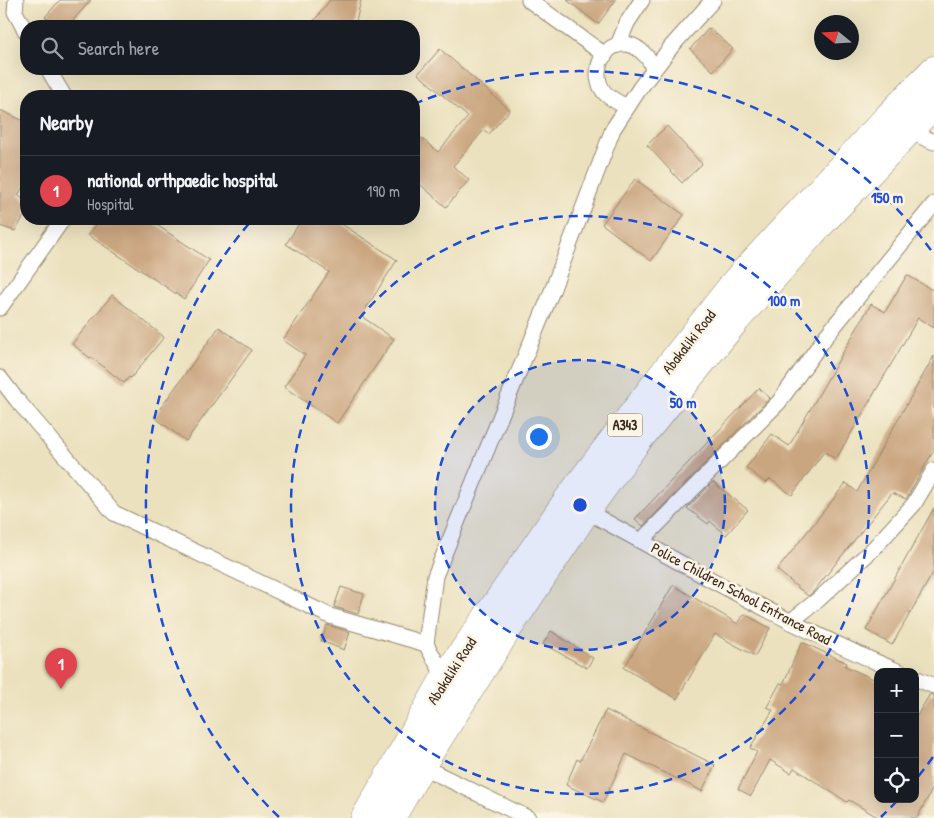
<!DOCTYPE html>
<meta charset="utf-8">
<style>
:root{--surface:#171b24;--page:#20242c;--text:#f1f3f6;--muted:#9ea1a6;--line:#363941;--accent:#d93025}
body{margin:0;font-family:"Patrick Hand",sans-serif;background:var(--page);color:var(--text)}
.controls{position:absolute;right:15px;bottom:15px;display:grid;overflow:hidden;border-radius:10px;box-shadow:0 5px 20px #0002}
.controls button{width:45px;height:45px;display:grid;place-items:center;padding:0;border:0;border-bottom:1px solid var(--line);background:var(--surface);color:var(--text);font:25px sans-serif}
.compass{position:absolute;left:814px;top:15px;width:45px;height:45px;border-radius:50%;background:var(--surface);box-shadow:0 5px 20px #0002;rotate:288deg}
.you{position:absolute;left:538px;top:436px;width:18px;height:18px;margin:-12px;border:4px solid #fff;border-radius:50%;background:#1a73e8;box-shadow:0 0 0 8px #1a73e833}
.badge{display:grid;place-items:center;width:32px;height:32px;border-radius:50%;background:var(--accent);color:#fff;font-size:16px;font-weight:700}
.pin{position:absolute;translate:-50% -41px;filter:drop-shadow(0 1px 2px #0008)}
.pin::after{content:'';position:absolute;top:26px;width:18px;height:15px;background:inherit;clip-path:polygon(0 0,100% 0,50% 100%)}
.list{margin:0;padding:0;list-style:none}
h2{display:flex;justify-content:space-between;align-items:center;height:65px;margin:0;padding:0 20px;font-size:21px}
h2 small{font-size:16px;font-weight:400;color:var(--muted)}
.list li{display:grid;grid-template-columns:32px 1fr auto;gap:15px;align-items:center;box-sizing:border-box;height:70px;padding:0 20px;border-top:1px solid var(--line)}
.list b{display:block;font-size:19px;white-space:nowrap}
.list p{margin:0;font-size:16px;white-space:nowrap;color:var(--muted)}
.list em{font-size:16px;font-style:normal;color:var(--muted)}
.icon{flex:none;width:28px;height:28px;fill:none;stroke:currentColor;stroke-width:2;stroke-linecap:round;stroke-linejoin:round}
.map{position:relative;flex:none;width:934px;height:818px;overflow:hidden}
.search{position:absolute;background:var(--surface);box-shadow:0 5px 20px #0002;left:20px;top:20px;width:400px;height:55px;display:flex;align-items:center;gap:12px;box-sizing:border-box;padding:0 18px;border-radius:20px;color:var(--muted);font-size:19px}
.panel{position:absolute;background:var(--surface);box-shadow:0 5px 20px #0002;left:20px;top:90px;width:400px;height:135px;border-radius:20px}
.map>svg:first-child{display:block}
.building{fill:#caa680}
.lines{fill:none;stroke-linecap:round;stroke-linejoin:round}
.street-casing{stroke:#93866e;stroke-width:17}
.highway-casing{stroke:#93866e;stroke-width:29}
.street{stroke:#fff;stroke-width:15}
.highway{stroke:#fff;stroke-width:28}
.ring{fill:none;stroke:#1d4ed8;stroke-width:2.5;stroke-dasharray:9 6}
.labels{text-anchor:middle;stroke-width:5;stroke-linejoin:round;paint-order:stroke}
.shield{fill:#fcf5e5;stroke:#75675a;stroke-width:1}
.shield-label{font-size:14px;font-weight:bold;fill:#3b2a1e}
.street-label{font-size:15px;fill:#3b2a1e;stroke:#fcf5e5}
.centre{fill:#1d4ed8;stroke:#fcf5e5;stroke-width:2.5}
.ring-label{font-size:15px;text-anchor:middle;font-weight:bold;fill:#1d4ed8;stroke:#fcf5e5;stroke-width:5;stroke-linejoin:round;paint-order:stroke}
</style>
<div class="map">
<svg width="934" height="818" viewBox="0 0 934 818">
<rect width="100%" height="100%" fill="#fcf5e5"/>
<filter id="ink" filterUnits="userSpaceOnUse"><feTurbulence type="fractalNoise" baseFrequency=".02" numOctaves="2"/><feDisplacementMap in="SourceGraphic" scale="10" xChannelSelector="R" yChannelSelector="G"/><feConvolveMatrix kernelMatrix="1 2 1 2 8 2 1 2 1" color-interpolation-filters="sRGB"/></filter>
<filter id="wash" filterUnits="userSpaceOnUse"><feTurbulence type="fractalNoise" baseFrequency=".0096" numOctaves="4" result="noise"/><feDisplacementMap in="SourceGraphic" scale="20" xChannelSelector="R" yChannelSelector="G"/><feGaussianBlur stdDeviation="1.12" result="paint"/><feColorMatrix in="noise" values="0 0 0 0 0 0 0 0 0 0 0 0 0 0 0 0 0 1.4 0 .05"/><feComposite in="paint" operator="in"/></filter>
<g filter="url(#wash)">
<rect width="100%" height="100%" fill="#ebe1be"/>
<g id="blocks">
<g class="building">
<polygon points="60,0 91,0 68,26 56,26 45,17"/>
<polygon points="330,0 361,0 355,26 310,26"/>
<polygon points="567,0 616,0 598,24"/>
<polygon points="709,28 733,49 713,71 690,49"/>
<polygon points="440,49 510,110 489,134 484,130 453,166 469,180 446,207 414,179 414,132 438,152 468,117 418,74"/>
<polygon points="0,110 26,122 26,182 18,195 26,202 26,213 15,231 0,226"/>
<polygon points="667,126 702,164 682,183 647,145"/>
<polygon points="635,179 684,215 651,261 602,224"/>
<polygon points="99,219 148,219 209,260 184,299 88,235"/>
<polygon points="302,219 334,219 397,260 361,316 394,339 337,423 284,387 305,355 283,340 329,272 286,244"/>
<polygon points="907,275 934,291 934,328 918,318 836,459 824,452 792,495 770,479 766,483 746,468 772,434 789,446 871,304 885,312"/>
<polygon points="112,295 164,337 131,378 129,377 124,383 91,357 90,358 72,344"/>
<polygon points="219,327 252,350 186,441 154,417"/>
<polygon points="934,356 934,450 906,499 892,493 813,592 808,596 777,570 846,483 857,492"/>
<polygon points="759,388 770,398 643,526 635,519"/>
<polygon points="713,482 748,510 726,535 710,521 708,524 687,508"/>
<polygon points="934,508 934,571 892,645 866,630"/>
<polygon points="673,585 738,624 744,614 770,628 755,656 715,634 677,699 624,668"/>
<polygon points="341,587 364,594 358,614 334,607"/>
<polygon points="327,625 350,632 344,650 321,641"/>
<polygon points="551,631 593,658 587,668 543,644"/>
<polygon points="802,642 847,663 845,666 878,681 878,799 915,799 915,719 930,694 934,695 934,786 917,818 879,818 849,800 847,802 794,768 791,773 770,760 751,796 738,789 757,752 750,748 773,710 767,707 780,683 783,684"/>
<polygon points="606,710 715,765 702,791 626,754 603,802 566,785 577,759 580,761"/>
</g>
</g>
</g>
<g filter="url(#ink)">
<use href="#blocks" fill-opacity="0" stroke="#93866e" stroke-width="1"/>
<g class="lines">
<g class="street-casing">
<g id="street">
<polyline points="16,0 15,12 26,32"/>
<polyline points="529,0 605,55"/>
<polyline points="618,45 627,23 642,0"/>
<polyline points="48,69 64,96"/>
<path d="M627,107C619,103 610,99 604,92C585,67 614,28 641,51C648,57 651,61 653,70"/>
<polyline points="908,131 934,142"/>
<polyline points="0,308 63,219"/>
<polyline points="0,378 17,400 114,513 330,616 426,644"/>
<path d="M586,511C689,567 791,627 900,672"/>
<polyline points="641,541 779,402 826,336 934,204"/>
<polyline points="790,622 819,599 874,548 914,504 934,470"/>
<polyline points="915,678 934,686"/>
<polyline points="449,680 445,678 426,644 435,576 552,291 613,129 640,88 671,47 713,0"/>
<polyline points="421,766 528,818"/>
</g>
</g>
<g class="highway-casing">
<g id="highway">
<polyline points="365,818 445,678 569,498 670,365 736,281 888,117 934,70"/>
<polyline points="391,818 421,766 509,627 586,511 635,444 735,321 812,233 934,104"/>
</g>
</g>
<use href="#street" class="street"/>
<use href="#highway" class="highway"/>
</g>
</g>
<circle cx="580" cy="505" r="145" fill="#1d4ed8" fill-opacity=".12"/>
<g class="ring">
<circle cx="580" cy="505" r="145"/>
<circle cx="580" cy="505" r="289"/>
<path d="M933 757A434 434 0 0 1 917 778M897 801A434 434 0 0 1 881 817M279 817A434 434 0 0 1 252 220M414 104A434 434 0 0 1 933 253"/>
</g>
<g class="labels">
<rect class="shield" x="607.5" y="413.5" width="35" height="23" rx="4"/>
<g class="shield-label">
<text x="625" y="430">A343</text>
</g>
<g class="street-label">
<text transform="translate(689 342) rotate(-52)" y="5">Abakaliki Road</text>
<text transform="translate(741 594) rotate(28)" y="5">Police Children School Entrance Road</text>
<text transform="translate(452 671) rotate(-57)" y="5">Abakaliki Road</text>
</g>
</g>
<circle cx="580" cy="505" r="8" class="centre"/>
<g class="ring-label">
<text x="887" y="203">150 m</text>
<text x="784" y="306">100 m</text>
<text x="683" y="408">50 m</text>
</g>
</svg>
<div class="controls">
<button>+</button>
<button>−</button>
<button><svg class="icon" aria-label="locate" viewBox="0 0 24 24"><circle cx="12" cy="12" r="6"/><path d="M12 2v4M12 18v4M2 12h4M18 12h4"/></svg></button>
</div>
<svg class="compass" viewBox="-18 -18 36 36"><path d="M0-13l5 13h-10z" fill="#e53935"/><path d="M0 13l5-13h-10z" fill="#9ea1a6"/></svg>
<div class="you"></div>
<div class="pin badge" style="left:61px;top:689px;background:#e0444e">1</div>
<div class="search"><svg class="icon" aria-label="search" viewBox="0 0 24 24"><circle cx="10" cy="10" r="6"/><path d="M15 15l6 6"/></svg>Search here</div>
<section class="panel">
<h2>Nearby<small></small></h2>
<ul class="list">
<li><span class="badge" style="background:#e0444e">1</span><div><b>national orthpaedic hospital</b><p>Hospital</p></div><em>190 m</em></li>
</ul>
</section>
</div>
